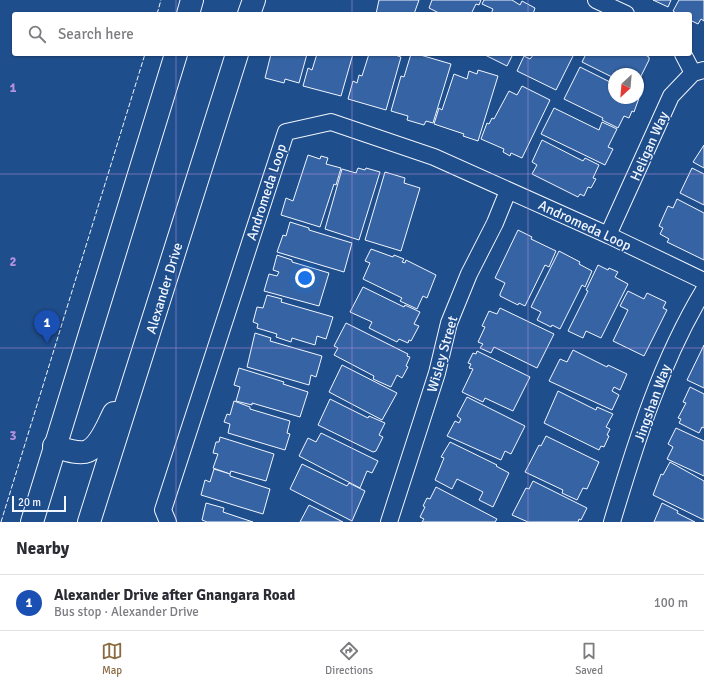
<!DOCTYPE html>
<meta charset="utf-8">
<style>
:root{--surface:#fff;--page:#f2f2f3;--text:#2b2b33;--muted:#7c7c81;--line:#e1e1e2;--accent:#8a6a3f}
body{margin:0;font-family:Signika,sans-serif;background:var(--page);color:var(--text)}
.compass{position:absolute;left:608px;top:68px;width:36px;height:36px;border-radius:50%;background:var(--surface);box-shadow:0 1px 3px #0004;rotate:206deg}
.scale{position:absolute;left:12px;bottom:10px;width:54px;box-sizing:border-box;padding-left:4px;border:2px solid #f2f6ff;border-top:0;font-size:11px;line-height:14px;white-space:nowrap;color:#f2f6ff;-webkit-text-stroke:3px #1f4e8c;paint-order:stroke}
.you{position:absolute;left:305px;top:278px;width:14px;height:14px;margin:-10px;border:3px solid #fff;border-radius:50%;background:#1a73e8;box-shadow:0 0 0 6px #1a73e833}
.badge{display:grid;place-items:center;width:26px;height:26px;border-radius:50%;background:var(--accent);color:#fff;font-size:13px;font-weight:700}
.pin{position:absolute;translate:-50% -33px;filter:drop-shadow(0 1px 2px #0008)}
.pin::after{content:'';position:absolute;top:21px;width:14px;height:12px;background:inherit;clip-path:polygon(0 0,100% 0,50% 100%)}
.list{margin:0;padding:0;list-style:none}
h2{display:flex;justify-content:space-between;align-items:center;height:52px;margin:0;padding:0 16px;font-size:17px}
h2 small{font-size:13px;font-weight:400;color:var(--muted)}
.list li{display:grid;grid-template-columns:26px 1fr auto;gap:12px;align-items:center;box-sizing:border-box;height:56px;padding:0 16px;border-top:1px solid var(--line)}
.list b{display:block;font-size:15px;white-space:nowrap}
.list p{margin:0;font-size:13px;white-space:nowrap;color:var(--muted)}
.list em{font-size:13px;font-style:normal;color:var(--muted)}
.icon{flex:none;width:22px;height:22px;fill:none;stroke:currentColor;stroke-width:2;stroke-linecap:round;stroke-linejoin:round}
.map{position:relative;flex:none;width:704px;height:522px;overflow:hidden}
.search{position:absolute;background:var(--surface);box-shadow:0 1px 3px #0004;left:12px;right:12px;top:12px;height:44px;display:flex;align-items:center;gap:10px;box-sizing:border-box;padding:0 14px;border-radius:4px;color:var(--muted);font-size:15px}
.sheet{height:108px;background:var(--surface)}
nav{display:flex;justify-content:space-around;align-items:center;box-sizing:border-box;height:56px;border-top:1px solid var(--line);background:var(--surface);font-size:11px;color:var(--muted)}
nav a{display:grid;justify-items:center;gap:2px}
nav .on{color:var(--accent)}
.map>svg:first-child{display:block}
.building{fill:#3563a3;stroke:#f2f6ff}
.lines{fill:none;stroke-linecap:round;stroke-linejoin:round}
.street-casing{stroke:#f2f6ff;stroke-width:18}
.primary-casing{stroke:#f2f6ff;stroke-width:24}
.street{stroke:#1f4e8c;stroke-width:16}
.primary{stroke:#1f4e8c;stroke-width:22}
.fence{stroke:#f2f6ff;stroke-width:1;stroke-dasharray:5 2;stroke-linecap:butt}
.grid{fill:none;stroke:#b691df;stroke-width:1;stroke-opacity:0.55}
.labels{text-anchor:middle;stroke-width:3;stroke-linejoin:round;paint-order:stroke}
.street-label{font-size:14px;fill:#f2f6ff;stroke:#1f4e8c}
.grid-label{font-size:13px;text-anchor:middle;font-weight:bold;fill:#b691df;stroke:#1f4e8c;stroke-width:3;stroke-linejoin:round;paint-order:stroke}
</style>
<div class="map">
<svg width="704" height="522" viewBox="0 0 704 522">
<rect width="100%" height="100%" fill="#1f4e8c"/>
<g class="building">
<polygon points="379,0 419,0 414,14 376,14"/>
<polygon points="432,0 481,0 479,5 476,4 471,14 438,14 439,13 429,8"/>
<polygon points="484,0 512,0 520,5 522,1 535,8 533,14 491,14 493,9 482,4"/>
<polygon points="653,0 671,0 668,7"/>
<polygon points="679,0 704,0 704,21 701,19 698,24 690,20 690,14 678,14 673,11"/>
<polygon points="271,54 307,54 299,83 285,79 284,83 265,78"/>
<polygon points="317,54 353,54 341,96 303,86 308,68 312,70"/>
<polygon points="369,54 392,54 401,57 386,110 348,99 353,81 357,83 359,75 362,76"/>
<polygon points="411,54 417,54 451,64 433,123 426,121 424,125 407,120 408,116 391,111 401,76 404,77"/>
<polygon points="483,54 513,54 507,66"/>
<polygon points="534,54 574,54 556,90 517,71 524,56 530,59"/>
<polygon points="586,54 643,54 649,57 649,60 640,78 638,77 638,74 614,74 614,78 582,62"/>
<polygon points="580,67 614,84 614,98 639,98 634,112 632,111 629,118 624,116 618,128 602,120 603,118 564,99"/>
<polygon points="478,70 498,76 478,141 463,136 464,134 434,124 439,108 442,110 454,74 467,79 469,71 477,74"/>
<polygon points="522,86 550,100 522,158 511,153 510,156 503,152 504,149 481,139 487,123 489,124 492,118 494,119 509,91 517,95"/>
<polygon points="554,108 599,130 602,122 617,129 608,147 613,149 605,165 541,134"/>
<polygon points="542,140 583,161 585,158 599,165 593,178 596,179 591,188 588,187 584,196 580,194 578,197 532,174 537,165 532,162"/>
<polygon points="704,145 704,168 693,162"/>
<polygon points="308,155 320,159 321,156 328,158 326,164 341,168 336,185 334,184 320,227 281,215 286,198 293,201"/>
<polygon points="358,168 365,170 366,168 380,172 359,240 325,229 342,169 356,173"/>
<polygon points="692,168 704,174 704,205 680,193"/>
<polygon points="385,172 405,178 404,183 420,188 401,251 365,240"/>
<polygon points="677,199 704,213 704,260 667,242 669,239 660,234 663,228 659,226 668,206 673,208"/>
<polygon points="290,222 309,228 309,230 352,243 344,272 277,252 283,235 286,236"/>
<polygon points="518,230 532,237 531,239 556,251 549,267 545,265 525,306 519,303 518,305 500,296 500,294 505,283 495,278"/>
<polygon points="371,249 393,257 394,255 404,259 402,262 405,263 406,260 436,275 427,298 423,296 417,309 400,301 402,298 363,279 370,263 365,261"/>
<polygon points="559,251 580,262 579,264 592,271 585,287 582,285 560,329 552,325 551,327 537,320 541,312 531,307"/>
<polygon points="277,255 292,260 292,262 329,273 319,306 264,291 269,274 277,276 279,272 273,270"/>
<polygon points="598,265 608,270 609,268 618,272 615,277 628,284 601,338 586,331 583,338 568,331 588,291 586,290"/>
<polygon points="363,287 404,307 405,305 420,312 414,324 419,326 411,341 409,340 408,343 399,339 397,342 369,328 372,322 350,312"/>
<polygon points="628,291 644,299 647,293 666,302 663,308 667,310 644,356 613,341 628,310 620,306"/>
<polygon points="267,295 282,299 281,302 333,317 326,339 317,336 315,345 292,338 291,342 276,337 277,334 257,328 258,324 253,322 257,307 263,308"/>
<polygon points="500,308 554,334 537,368 494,347 491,353 480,348 483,344 478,342 485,327 482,326 489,311 497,314"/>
<polygon points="346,323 408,354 407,356 410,357 406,366 408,367 402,378 397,375 391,387 373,379 374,376 334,355 338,348 334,346"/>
<polygon points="255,333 271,338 270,341 322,356 316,377 311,375 309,385 247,367"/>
<polygon points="704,345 704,388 687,380"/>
<polygon points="573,350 607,367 608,365 627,374 620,390 614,387 612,391 619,395 612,410 549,381 560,359 567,362"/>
<polygon points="477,351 530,377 513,411 485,398 483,402 462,392 473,369 469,368 471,364 468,363 473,353 476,354"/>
<polygon points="342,365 397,393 382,420 329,392"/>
<polygon points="239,368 284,382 283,384 308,392 300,417 252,403 252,405 236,401 240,387 234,385"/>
<polygon points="690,387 704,394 704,428 702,427 699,433 679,423 681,419 678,418 686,403 683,402"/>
<polygon points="558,391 596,410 597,407 613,414 606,427 610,429 607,435 609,436 604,447 601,446 599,450 544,423"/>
<polygon points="467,397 525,426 511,454 505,451 501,460 447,436 455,421 459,423 461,419 457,416"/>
<polygon points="330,399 368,418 369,416 385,423 379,435 383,437 376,451 373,452 318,425"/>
<polygon points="234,401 250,407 250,409 290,421 287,433 290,434 285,450 228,433 230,424 224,422 227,414 230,415"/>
<polygon points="676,428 704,441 704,476 667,459 673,447 668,444"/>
<polygon points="321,433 378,461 372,473 367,471 360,488 299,456 308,438 316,442"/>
<polygon points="546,436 599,462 587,489 583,488 577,500 562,493 563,490 525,472 539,445 541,446"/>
<polygon points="220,437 274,454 266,481 231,471 230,474 213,468 218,454 213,453 216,442 219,442"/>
<polygon points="450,442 497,465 496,466 509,473 493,507 479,500 483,492 457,479 452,489 435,480 444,458 441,457"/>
<polygon points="670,462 704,481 704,520 653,495 661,474 663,475"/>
<polygon points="302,464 347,486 349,483 365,491 352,521 290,489"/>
<polygon points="214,469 230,474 230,476 270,489 263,514 201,495 205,480 210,482"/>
<polygon points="533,481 587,508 581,520 579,519 578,522 528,522 512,515 526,488 529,489"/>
<polygon points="436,487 497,519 495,522 422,522 424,519 420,517 425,507 423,506 427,498 430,499"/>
<polygon points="206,503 224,508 223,512 253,522 207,522 202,520"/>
<polygon points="662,503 678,511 677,513 695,522 654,522"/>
<polygon points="309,505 343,522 300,522"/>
</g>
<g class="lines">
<g class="street-casing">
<g id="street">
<polyline points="596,0 626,14"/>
<polyline points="683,54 693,73"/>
<polyline points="608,235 671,96 693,73 704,70"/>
<polyline points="168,522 163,510 286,132 331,122 434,157 608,235 704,281"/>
<polyline points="389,522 437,373 449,323 469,274 495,223 508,191"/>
<path d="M612,522C636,442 661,361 704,290"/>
</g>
</g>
<g class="primary-casing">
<g id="primary">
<polyline points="188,14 192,0"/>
<polyline points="249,14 254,0"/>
<path d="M54,446C64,449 79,455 88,451C101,445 108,424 114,413"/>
<polyline points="32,522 176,54"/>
<polyline points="89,522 237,54"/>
</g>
</g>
<use href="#street" class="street"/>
<use href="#primary" class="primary"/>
<g class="fence">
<polyline points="157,14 161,0"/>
<polyline points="1,522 145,54"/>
</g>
</g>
<path class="grid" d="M176,0V14M352,0V14M528,0V14M176,54V522M352,54V522M528,54V522M0,174H704M0,348H704"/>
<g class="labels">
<g class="street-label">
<text transform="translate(649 146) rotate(-66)" y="5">Heligan Way</text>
<text transform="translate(266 192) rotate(-72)" y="5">Andromeda Loop</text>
<text transform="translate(585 225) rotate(25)" y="5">Andromeda Loop</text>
<text transform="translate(164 288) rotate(-73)" y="5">Alexander Drive</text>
<text transform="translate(442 354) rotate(-74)" y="5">Wisley Street</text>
<text transform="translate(652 403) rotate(-70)" y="5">Jingshan Way</text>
</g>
</g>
<g class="grid-label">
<text x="13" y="92">1</text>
<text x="13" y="266">2</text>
<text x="13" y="440">3</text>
</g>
</svg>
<svg class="compass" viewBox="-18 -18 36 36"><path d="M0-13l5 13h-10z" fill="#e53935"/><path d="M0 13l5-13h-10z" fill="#7c7c81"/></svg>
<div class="scale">20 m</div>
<div class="you"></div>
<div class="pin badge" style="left:47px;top:343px;background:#1a4fb4">1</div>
<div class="search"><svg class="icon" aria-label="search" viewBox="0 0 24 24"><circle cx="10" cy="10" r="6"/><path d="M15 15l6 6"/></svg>Search here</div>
</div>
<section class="sheet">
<h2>Nearby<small></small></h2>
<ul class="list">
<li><span class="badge" style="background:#1a4fb4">1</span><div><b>Alexander Drive after Gnangara Road</b><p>Bus stop · Alexander Drive</p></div><em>100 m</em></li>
</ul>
</section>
<nav>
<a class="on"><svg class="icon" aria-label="map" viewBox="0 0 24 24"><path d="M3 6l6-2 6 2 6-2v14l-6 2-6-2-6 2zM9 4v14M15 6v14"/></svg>Map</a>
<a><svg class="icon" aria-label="directions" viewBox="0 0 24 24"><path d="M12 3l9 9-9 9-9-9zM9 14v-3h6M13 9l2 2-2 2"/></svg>Directions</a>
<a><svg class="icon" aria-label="saved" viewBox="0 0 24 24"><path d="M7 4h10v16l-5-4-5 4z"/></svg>Saved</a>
</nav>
